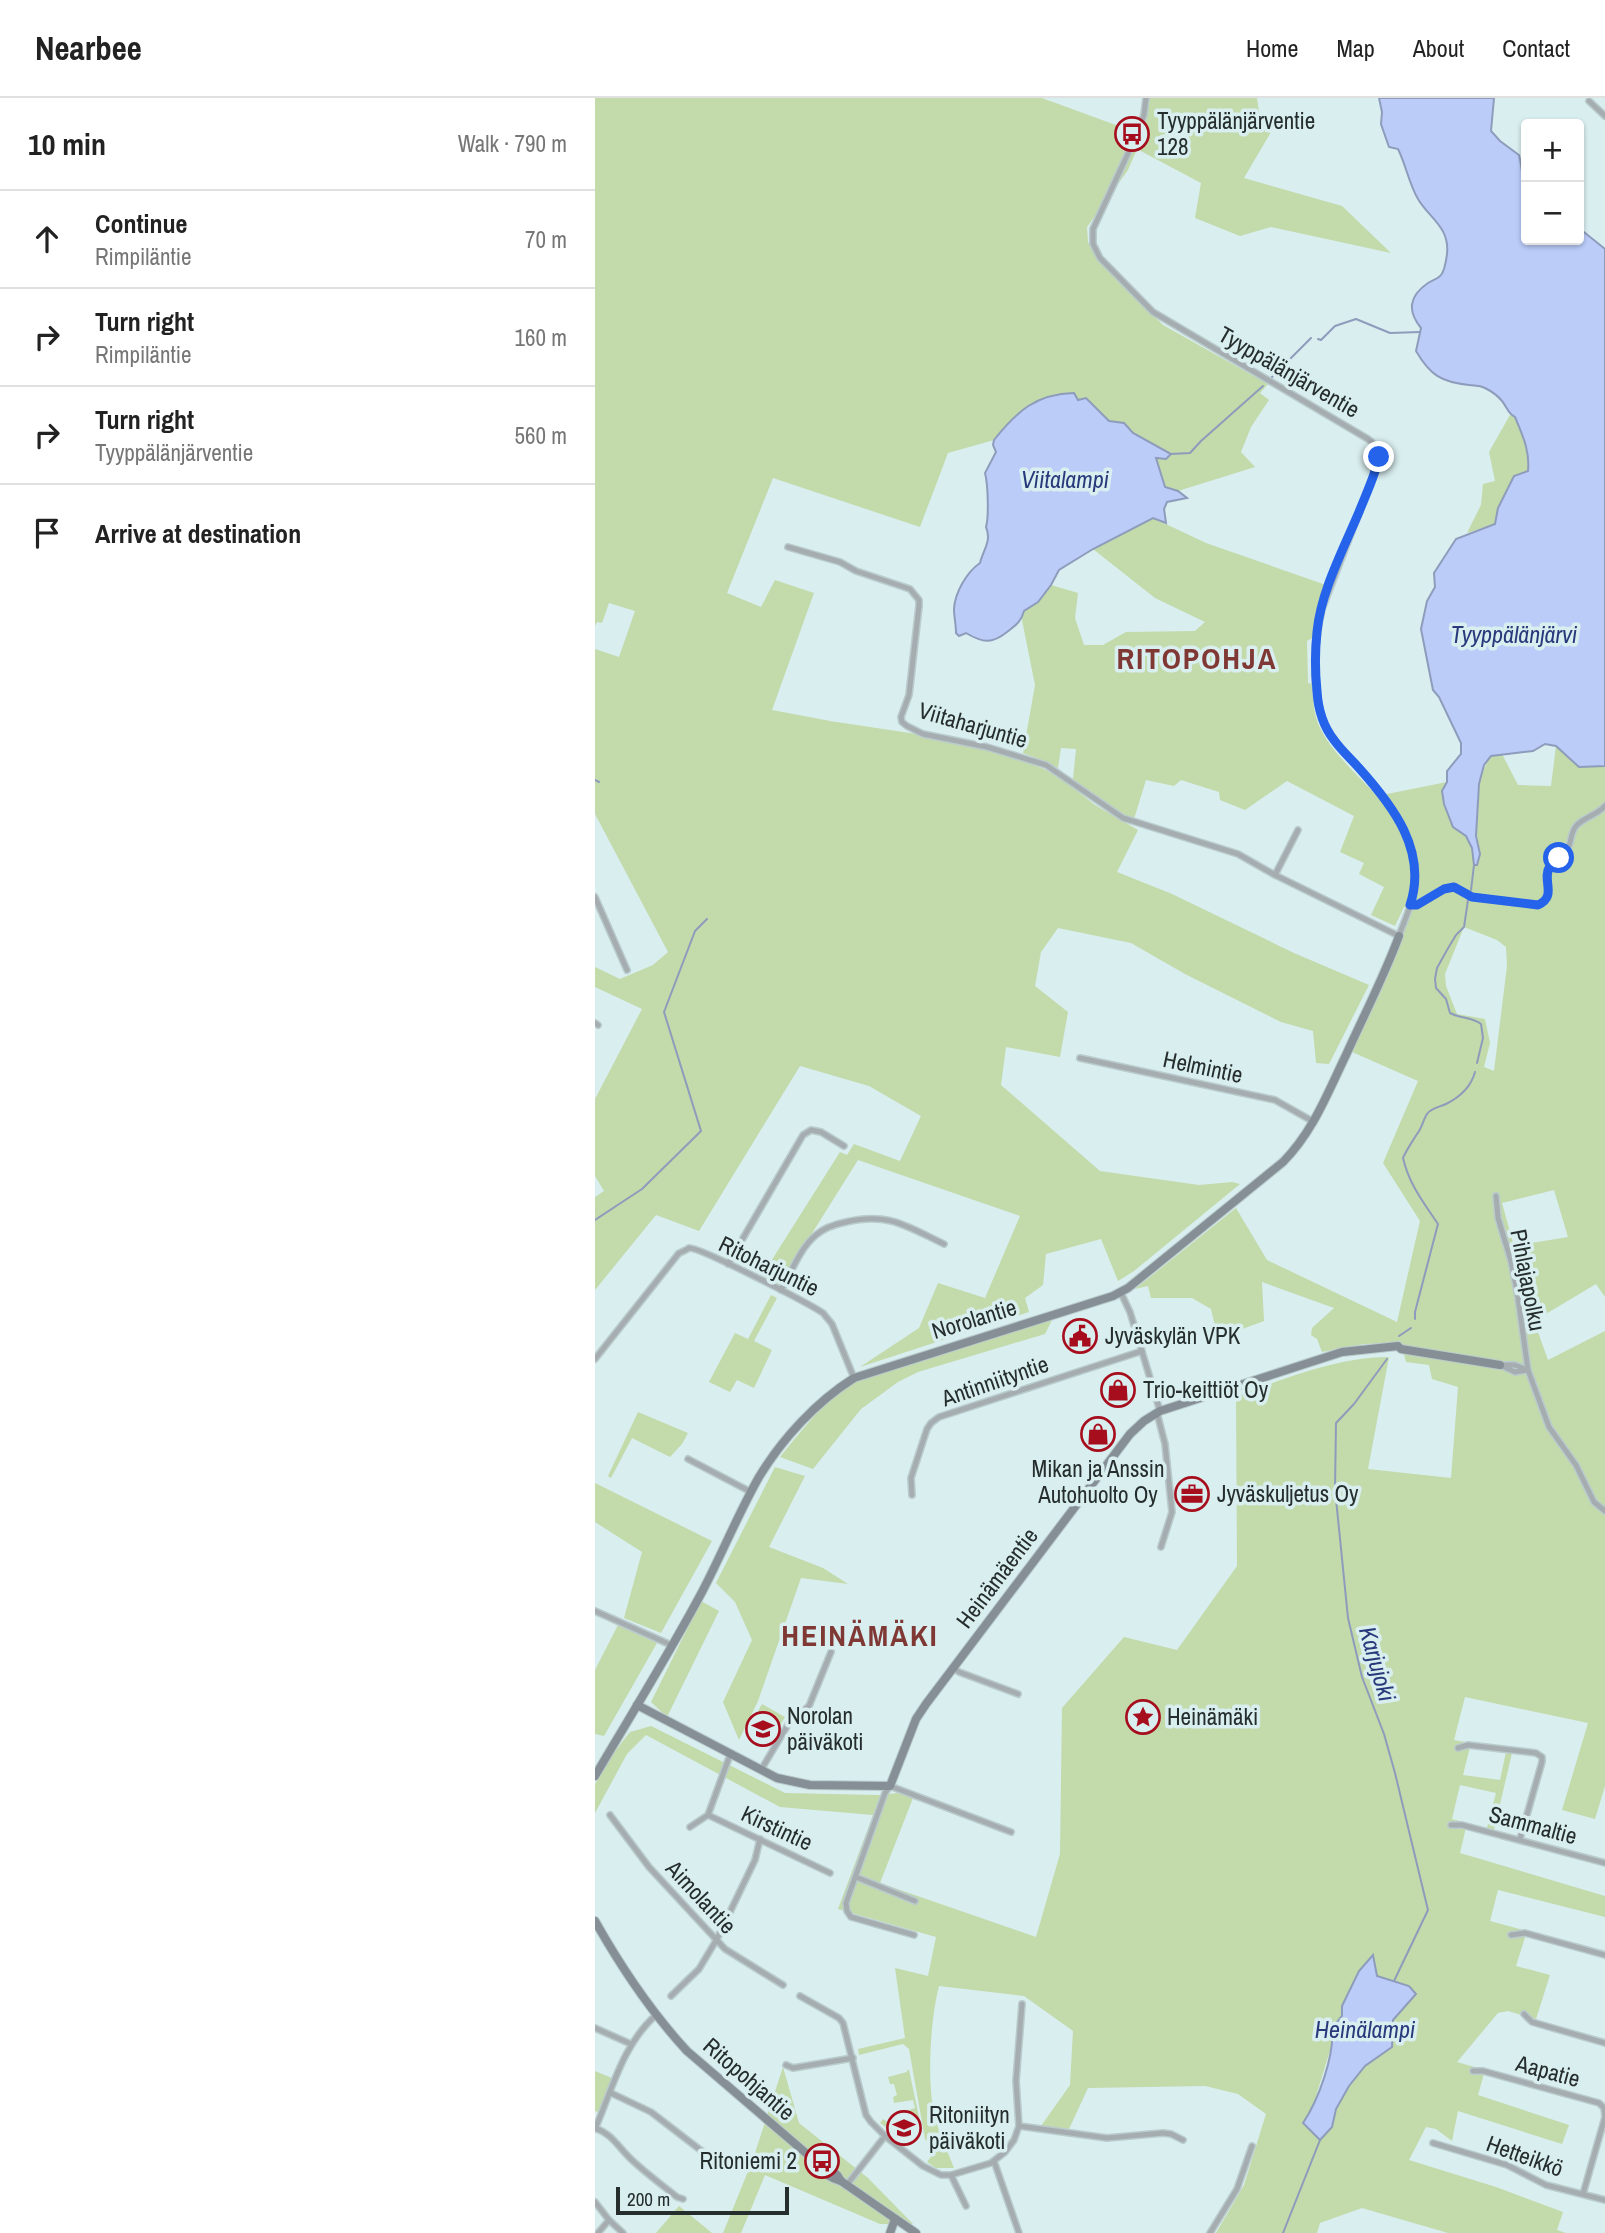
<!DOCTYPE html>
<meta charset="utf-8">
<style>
:root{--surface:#fff;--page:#f6f6f6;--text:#222;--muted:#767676;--line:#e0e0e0}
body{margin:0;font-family:"Archivo Narrow",sans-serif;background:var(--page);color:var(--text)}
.controls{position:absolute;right:21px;top:21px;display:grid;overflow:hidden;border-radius:7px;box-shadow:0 2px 5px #0004}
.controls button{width:63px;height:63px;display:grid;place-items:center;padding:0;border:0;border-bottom:2px solid var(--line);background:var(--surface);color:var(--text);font:35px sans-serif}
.scale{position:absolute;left:21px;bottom:18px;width:173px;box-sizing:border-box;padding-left:7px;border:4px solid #252d2d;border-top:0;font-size:19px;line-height:24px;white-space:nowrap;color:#252d2d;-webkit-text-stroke:5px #d9eeef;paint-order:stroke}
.stop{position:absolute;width:21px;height:21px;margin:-16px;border:5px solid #2563eb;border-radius:50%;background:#fff}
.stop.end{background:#2563eb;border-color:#fff;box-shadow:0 2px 7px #0008}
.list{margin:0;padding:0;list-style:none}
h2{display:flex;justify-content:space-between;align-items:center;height:91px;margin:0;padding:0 28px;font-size:30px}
h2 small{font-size:23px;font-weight:400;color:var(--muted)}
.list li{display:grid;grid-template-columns:46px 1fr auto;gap:21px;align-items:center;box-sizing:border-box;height:98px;padding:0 28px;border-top:2px solid var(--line)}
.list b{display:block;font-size:26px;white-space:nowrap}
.list p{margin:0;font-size:23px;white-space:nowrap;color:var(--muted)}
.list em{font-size:23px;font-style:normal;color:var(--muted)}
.icon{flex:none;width:38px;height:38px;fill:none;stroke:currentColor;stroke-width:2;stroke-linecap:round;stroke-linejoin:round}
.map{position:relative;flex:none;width:1010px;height:2135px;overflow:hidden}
header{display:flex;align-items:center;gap:42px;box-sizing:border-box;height:98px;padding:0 35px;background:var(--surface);border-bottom:2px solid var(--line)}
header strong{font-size:33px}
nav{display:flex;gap:38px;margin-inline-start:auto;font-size:24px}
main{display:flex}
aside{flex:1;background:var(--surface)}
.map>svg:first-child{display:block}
.green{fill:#c3daab;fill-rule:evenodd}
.water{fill:#bbccf9;stroke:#8e9cbc;stroke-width:2}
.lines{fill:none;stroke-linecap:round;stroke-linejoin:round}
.stream{stroke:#8e9cbc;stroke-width:2}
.street-casing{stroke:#b9cbcc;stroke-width:8}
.secondary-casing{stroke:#b9cbcc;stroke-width:10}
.street{stroke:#a6adb1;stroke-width:5}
.secondary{stroke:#858f95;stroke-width:8}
.route{stroke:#2563eb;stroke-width:9}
.labels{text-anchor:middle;stroke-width:7;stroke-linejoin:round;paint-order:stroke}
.poi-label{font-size:23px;fill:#252d2d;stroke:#d9eeef;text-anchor:start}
.street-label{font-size:23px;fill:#252d2d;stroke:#d9eeef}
.water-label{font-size:24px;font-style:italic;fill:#283a7b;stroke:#d9eeef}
.district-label{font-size:30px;font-weight:bold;letter-spacing:2px;fill:#7f3834;stroke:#d9eeef}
</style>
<header>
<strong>Nearbee</strong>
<nav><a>Home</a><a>Map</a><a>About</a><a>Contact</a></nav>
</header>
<main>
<aside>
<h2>10 min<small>Walk · 790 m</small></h2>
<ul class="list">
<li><svg class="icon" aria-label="ahead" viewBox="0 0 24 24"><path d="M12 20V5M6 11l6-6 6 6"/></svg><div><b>Continue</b><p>Rimpiläntie</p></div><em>70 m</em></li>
<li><svg class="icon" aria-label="right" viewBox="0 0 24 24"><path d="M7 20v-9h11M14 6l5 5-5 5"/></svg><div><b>Turn right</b><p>Rimpiläntie</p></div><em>160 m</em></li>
<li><svg class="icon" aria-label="right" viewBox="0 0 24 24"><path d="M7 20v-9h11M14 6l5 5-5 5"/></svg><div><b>Turn right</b><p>Tyyppälänjärventie</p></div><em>560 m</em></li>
<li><svg class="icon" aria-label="arrive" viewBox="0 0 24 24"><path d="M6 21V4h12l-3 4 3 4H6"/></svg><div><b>Arrive at destination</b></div></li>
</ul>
</aside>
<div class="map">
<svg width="1010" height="2135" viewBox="0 0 1010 2135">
<rect width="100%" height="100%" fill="#d9eeef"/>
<g class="green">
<polygon points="0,0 447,0 548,37 554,0 662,0 665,20 683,22 649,80 747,108 796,155 676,129 645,138 600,120 606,85 542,51 533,72 492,129 493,144 503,163 568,227 673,286 665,295 674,302 656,329 646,354 660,369 583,393 570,389 563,371 559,346 538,335 529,325 514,323 505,315 422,316 399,342 353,355 325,429 178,380 132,495 166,509 180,482 219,495 177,612 235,623 335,638 390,651 426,662 449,671 471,684 500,707 543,732 522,774 577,796 699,855 774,887 734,966 721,965 718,933 686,924 590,876 536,845 463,830 446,854 440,888 473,914 465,959 411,949 406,987 505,1073 604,1087 637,1084 645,1086 539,1173 523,1183 506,1141 451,1156 448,1187 430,1200 434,1214 265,1269 324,1230 343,1185 390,1200 425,1118 263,1062 184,1188 166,1179 245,1054 252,1057 259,1046 305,1063 326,1018 274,988 205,968 104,1133 61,1117 0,1192 0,1099 9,1093 0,1078 0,1001 47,911 0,889 0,869 25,881 58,867 73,854 0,716 0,551 24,559 40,513 14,505 7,525 2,524 0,528"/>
<polygon points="915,317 920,319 931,347 934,361 933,373 903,410 900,426 872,435 886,407 888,386 900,383 894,354"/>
<path d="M558,420L611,445L731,487L719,525V539L712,543L713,585L717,586C718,597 718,609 721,619C728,647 763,677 782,698L852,684L847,693L858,729L871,737L877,750L885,756C879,729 879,681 896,658L907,656L923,687L956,688L961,648L984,669L1010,668V1199L1001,1186L939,1223L953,1262L1010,1233V1688L1000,1721L967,1712L993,1625L870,1599L859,1642L876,1645L868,1677L905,1682L911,1654L917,1655L899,1732L892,1730L901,1695L865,1687L857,1721L872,1725L865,1755L1010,1798V1819L903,1792L895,1823L932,1833L921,1868L955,1877L941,1921L913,1913L903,1915L862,1964L890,1972L883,1997L974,2027L967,2046L863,2013L857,2043L841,2031L831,2029L814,2062L901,2089L968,2114L962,2132L971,2135H853L767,2110L725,2125L722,2135H621L649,2087L671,2016L643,1996L610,1988L493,1990L474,2031L446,2028L475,1987L478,1933L429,1898L344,1888C335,1923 331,1989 341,2024C346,2039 353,2055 359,2070H341L332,2064L341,2052L330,2041L314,1951L308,1946L264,1957L263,1951L310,1940L300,1870L333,1878L341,1839L243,1811L278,1717L185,1709L51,1637L32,1656L0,1715V1686L17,1657L35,1634L56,1628L190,1695L284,1697L303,1695L318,1700L285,1785L441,1839L465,1756L467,1610L529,1539L582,1552L642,1468L641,1298C690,1281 742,1259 794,1259L773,1371L856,1380L863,1289L837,1281L834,1267L811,1264L806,1245L769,1246L727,1254L722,1241L716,1237L717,1230L739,1210L667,1184L669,1223L623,1240L616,1211L597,1200H556L553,1188L540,1191L641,1110L672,1162L802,1224L825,1123L788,1065L823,983L757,954L795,873L817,810L809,809L800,828L776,817L789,789L764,776L769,765L745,754L759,718L692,683L650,712L625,702L624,694L586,682L579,688L551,682L539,721L530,718L478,681L481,651L466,650L463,670L449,663L428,655L440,587L427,522L429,513L443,504L456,487L483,495L480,520L489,547H508L531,534L600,533L610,524L560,500L498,451ZM869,829L902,842L911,849L912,868L899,973L889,969L895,945L890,921L862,916L851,888L850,876ZM959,1092L973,1139L919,1148L907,1105ZM737,1930L754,1988L741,2011L737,2029L716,2014L738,1943Z"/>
<polygon points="176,1197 182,1200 159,1243 177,1252 159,1290 142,1282 135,1294 114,1284 140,1235 153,1241"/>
<path d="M457,1222L450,1236L323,1274L303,1284L266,1311L218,1371L185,1359C208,1331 229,1303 260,1283Z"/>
<polygon points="43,1314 93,1335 87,1346 75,1359 37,1340 16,1380 13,1378"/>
<polygon points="180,1369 210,1378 174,1449 228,1470 253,1486 206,1480 163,1603 144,1642 128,1604 157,1542 140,1504 121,1485"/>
<polygon points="0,1385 117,1443 66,1535 29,1520 47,1454 0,1424"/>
<polygon points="106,1503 124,1513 72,1619 56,1604"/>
<polygon points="23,1527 62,1545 9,1638 0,1636 0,1572"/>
<polygon points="167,1606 190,1619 182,1633 176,1632 172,1640 163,1635 172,1618 163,1613"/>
<polygon points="188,1969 204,2025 273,2080 318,2126 285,2126 170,2077 146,2135 128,2135 158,2061"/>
<polygon points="312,1972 314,1972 327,2033 318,2043 307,2033 304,2036 299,2030 296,2033 285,2025 288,2021 295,2026 305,2015 320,2010 318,2002 299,2005 298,1999 302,1997 299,1986 295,1986 293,1979 312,1974"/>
<polygon points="0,1973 19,1981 5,2015 0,2013"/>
<polygon points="84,2108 117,2135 61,2135"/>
</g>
<g class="water">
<path d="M784,0H899L896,33L905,43L924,57C927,68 927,83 931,93V142H984V130L1010,151V668L984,669L961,648L950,646L938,653L896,658L889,667L884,686L881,738L885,756L882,767H879L877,750L871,738L858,729L849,706L847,693L852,684V673L866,656V645L844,599L838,592L826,531L832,503L840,489L839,475L861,441L900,426L903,410L919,378L933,373C935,353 928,338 920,319C913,316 912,309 907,303C903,298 896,293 890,290C884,287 880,288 874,287C846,284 835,277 821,253L826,230C812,213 814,198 833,185C837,182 843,181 846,177C850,172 851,163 852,156C855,129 834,120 823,101C814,86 811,67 803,51L794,49L786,26L787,14Z"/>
<path d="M479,295L483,302L491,300L514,323L529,325L538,335L576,356L571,361L561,360L570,389L583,393L592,400L572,404L569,411L571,425L558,420L498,451L464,472L456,487L443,504L429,513C426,524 421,527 412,534C397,546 388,545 371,535L364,538L361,535C361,526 359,519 359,511C360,494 372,474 385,465C388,452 397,443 391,429C394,419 393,386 390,375L401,354L398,347L399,342C422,313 441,296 479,295Z"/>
<path d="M778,1857L782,1878L814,1888L821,1896L798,1922L797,1949L770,1968L754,1988L741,2011L737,2029L725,2042L708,2025C723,2003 740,1957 737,1930L747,1918V1908L764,1873Z"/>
</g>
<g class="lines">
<g class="stream">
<polyline points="723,241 726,242 740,228 761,221 795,235 825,234"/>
<polyline points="676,280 716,240"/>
<polyline points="576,356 595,355 606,343 668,288"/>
<polyline points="0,682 4,684"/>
<polyline points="876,792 879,767"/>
<path d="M873,802L869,829L861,837L852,852L842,870L840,881L841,890L851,901L855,915C866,921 877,919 886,926L888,940L882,965"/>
<polyline points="0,1122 47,1091 106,1033 69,914 100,833 112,821"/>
<path d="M820,1221V1214L843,1126C828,1104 814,1086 808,1060C812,1051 817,1044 822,1036C827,1030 828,1022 832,1016C836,1010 845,1009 851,1006C865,999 876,989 880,974"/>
<polyline points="804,1238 816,1230"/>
<polyline points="792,1261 759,1306 741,1325 740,1391 753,1520 767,1579 789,1636 800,1675 833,1812 799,1883"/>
<polyline points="688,2135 725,2042"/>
</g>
<g class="street-casing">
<g id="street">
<polyline points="994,3 1010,18"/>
<path d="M193,449L245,464L261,473L315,491L324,502V508L314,597L306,619L307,624L312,628L328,636L392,649L451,667L528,720L643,756L680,777L804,838C809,823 817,808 819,792C825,744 797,707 767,673C754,658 739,645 730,627C715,596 719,544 727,511L782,368C785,356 784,349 773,341L558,214L505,160L498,146V131L542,36L549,17L551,0"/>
<polyline points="680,777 703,732"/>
<polyline points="0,799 32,872"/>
<path d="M815,807H822L849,791L859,789L877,799L943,807C962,798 945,782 955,768C960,760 970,757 974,748C977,740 976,733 982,727C990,719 1002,717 1010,708"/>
<polyline points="0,925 3,927"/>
<polyline points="485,960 680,1002 719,1024"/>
<polyline points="901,1098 903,1120 916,1163 922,1193 933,1272 954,1329 981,1367 999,1404 1010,1413"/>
<polyline points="133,1166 208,1037 216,1032 226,1034 249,1048"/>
<path d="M186,1192C196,1175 205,1150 221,1137C229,1130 241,1126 251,1124C294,1114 311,1128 349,1146"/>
<polyline points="526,1195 535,1214 565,1313"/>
<path d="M0,1261L84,1155C85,1155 93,1151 94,1150C105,1149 213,1205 228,1215L237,1226L259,1280"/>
<polyline points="905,1267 920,1274 933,1272"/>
<polyline points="909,1267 920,1267 930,1271"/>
<polyline points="562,1315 570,1346 577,1414 566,1449"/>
<polyline points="93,1361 156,1394"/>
<polyline points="317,1397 316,1380 332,1331 336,1325 344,1319 547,1253"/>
<polyline points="0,1513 76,1547"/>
<polyline points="358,1570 364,1574 423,1596"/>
<polyline points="863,1650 873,1647 941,1655 947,1659 947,1664 925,1741"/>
<polyline points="166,1672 194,1625 214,1608 236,1554"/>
<polyline points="15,1717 54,1769 130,1851 188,1887"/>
<polyline points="113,1717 235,1775"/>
<polyline points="856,1727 867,1727 1010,1765"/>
<polyline points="95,1729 113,1717 135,1657"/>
<polyline points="261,1779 320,1803"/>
<polyline points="319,1837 256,1819 252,1813 251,1805 290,1695 295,1688 416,1734"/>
<polyline points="916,1837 930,1835 1010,1857"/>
<polyline points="76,1898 104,1871 122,1841 160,1762 165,1741"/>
<polyline points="205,1898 244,1920 248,1925 271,2017 276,2024 290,2038"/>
<polyline points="929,1916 937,1924 1010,1945"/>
<polyline points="0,1930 36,1946"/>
<polyline points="191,1967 198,1970 258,1960"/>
<polyline points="878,1973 888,1973 1004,2005 1009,2010 1010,2018"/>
<polyline points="16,1995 56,2014 108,2054"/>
<polyline points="424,2028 512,2040 568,2035 576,2036 588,2042"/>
<path d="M0,2030C18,2036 25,2052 38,2063C52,2076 67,2087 82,2099L88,2101"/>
<path d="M0,2031C17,1992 28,1946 61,1917"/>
<polyline points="838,2045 912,2067 951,2087 1010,2102"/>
<polyline points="399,2063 424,2135"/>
<polyline points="356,2077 371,2108"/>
<polyline points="251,2088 290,2038 328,2068 346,2077 356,2077 396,2065 410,2054 419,2042 424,2028 421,1983 427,1906"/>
<polyline points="988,2096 1010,2019"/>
<polyline points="0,2104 14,2122 28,2135"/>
<polyline points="3,2135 14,2122"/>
<polyline points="615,2135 642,2091 657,2048"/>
</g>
</g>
<g class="secondary-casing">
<g id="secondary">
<polyline points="42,1607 182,1680 215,1687 295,1688 321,1621 331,1606 535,1336 549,1323 565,1313 747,1254 803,1248 806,1251 905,1267"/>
<path d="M0,1678C36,1617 74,1556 107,1494C127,1456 143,1416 164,1379C187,1341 221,1304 259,1280L518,1198L533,1190L688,1064C718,1034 733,994 751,957C769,917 789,879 804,838"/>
<path d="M0,1823C26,1869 55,1913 92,1953L226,2068C230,2077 237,2081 246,2083L321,2135"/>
<path d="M226,2068C235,2070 242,2075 246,2083"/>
<polyline points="295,2135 300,2121"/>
</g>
</g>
<use href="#street" class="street"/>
<use href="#secondary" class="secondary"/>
</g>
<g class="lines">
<path class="route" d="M784,359C780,378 771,396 764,414C748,452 726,493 722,534C720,553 720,574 722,593C723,610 728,628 739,642C746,652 756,661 764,670C798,708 833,753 815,807H822L849,791L859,789L877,799L943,807C963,798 946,782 955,768C956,767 963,762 964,760"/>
</g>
<defs>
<g id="bus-ring" transform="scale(1.75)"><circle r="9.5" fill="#d9eeef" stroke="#a60e1d" stroke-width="1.5"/><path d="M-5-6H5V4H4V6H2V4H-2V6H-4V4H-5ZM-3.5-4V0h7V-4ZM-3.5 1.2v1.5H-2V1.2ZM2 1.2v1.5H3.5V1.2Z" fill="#a60e1d"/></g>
<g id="civic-ring" transform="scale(1.75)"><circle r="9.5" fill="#d9eeef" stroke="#a60e1d" stroke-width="1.5"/><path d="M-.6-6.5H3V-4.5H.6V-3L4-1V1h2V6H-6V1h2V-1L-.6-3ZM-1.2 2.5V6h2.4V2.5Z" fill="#a60e1d"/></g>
<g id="shop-ring" transform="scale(1.75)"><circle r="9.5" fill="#d9eeef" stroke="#a60e1d" stroke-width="1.5"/><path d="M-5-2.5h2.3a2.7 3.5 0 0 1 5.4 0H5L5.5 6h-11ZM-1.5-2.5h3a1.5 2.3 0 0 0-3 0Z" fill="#a60e1d"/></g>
<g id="office-ring" transform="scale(1.75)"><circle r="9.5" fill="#d9eeef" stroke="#a60e1d" stroke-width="1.5"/><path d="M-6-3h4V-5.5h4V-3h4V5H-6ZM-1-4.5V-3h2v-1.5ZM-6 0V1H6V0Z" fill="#a60e1d"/></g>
<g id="sight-ring" transform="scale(1.75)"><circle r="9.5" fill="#d9eeef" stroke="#a60e1d" stroke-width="1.5"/><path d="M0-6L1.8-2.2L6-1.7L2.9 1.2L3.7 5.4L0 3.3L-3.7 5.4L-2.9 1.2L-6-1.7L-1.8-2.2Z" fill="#a60e1d"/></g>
<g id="school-ring" transform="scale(1.75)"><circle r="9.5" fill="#d9eeef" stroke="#a60e1d" stroke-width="1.5"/><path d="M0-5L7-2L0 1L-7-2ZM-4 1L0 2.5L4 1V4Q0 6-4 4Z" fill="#a60e1d"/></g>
</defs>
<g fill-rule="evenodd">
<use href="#bus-ring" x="537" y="36"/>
<use href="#civic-ring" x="485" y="1238"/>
<use href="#shop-ring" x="523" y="1292"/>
<use href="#shop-ring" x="503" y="1336"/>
<use href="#office-ring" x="597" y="1396"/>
<use href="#sight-ring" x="548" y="1619"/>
<use href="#school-ring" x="168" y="1631"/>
<use href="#school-ring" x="309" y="2030"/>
<use href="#bus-ring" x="227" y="2063"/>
</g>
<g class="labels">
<g class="poi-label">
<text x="562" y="31">Tyyppälänjärventie<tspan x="562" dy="26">128</tspan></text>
<text x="510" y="1246">Jyväskylän VPK</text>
<text x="548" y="1300">Trio-keittiöt Oy</text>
<text x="503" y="1379" text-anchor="middle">Mikan ja Anssin<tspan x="503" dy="26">Autohuolto Oy</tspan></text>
<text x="622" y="1404">Jyväskuljetus Oy</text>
<text x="192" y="1626">Norolan<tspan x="192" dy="26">päiväkoti</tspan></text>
<text x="572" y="1627">Heinämäki</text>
<text x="334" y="2025">Ritoniityn<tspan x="334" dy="26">päiväkoti</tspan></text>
<text x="202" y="2071" text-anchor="end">Ritoniemi 2</text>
</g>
<g class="street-label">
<text transform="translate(694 274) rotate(30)" y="8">Tyyppälänjärventie</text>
<text transform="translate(378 627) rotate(16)" y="8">Viitaharjuntie</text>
<text transform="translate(608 969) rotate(12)" y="8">Helmintie</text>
<text transform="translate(174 1168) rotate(26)" y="8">Ritoharjuntie</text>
<text transform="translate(933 1182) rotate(79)" y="8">Pihlajapolku</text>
<text transform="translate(379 1221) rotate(-17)" y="8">Norolantie</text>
<text transform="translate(400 1283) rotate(-19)" y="8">Antinniityntie</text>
<text transform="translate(402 1480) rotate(-53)" y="8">Heinämäentie</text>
<text transform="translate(938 1727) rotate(15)" y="8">Sammaltie</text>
<text transform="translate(182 1730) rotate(25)" y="8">Kirstintie</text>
<text transform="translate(106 1799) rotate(47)" y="8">Aimolantie</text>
<text transform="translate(953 1973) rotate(15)" y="8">Aapatie</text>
<text transform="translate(154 1981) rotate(41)" y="8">Ritopohjantie</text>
<text transform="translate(930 2058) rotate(20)" y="8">Hetteikkö</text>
</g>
<g class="water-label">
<text x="470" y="390">Viitalampi</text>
<text x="919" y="545">Tyyppälänjärvi</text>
<text transform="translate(782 1566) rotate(74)" y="8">Karjujoki</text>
<text x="770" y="1940">Heinälampi</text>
</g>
<g class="district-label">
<text x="602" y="571">RITOPOHJA</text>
<text x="265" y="1548">HEINÄMÄKI</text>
</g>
</g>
</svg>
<div class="controls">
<button>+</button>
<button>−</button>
</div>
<div class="scale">200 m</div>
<div class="stop" style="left:964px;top:760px"></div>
<div class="stop end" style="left:784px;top:359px"></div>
</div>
</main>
